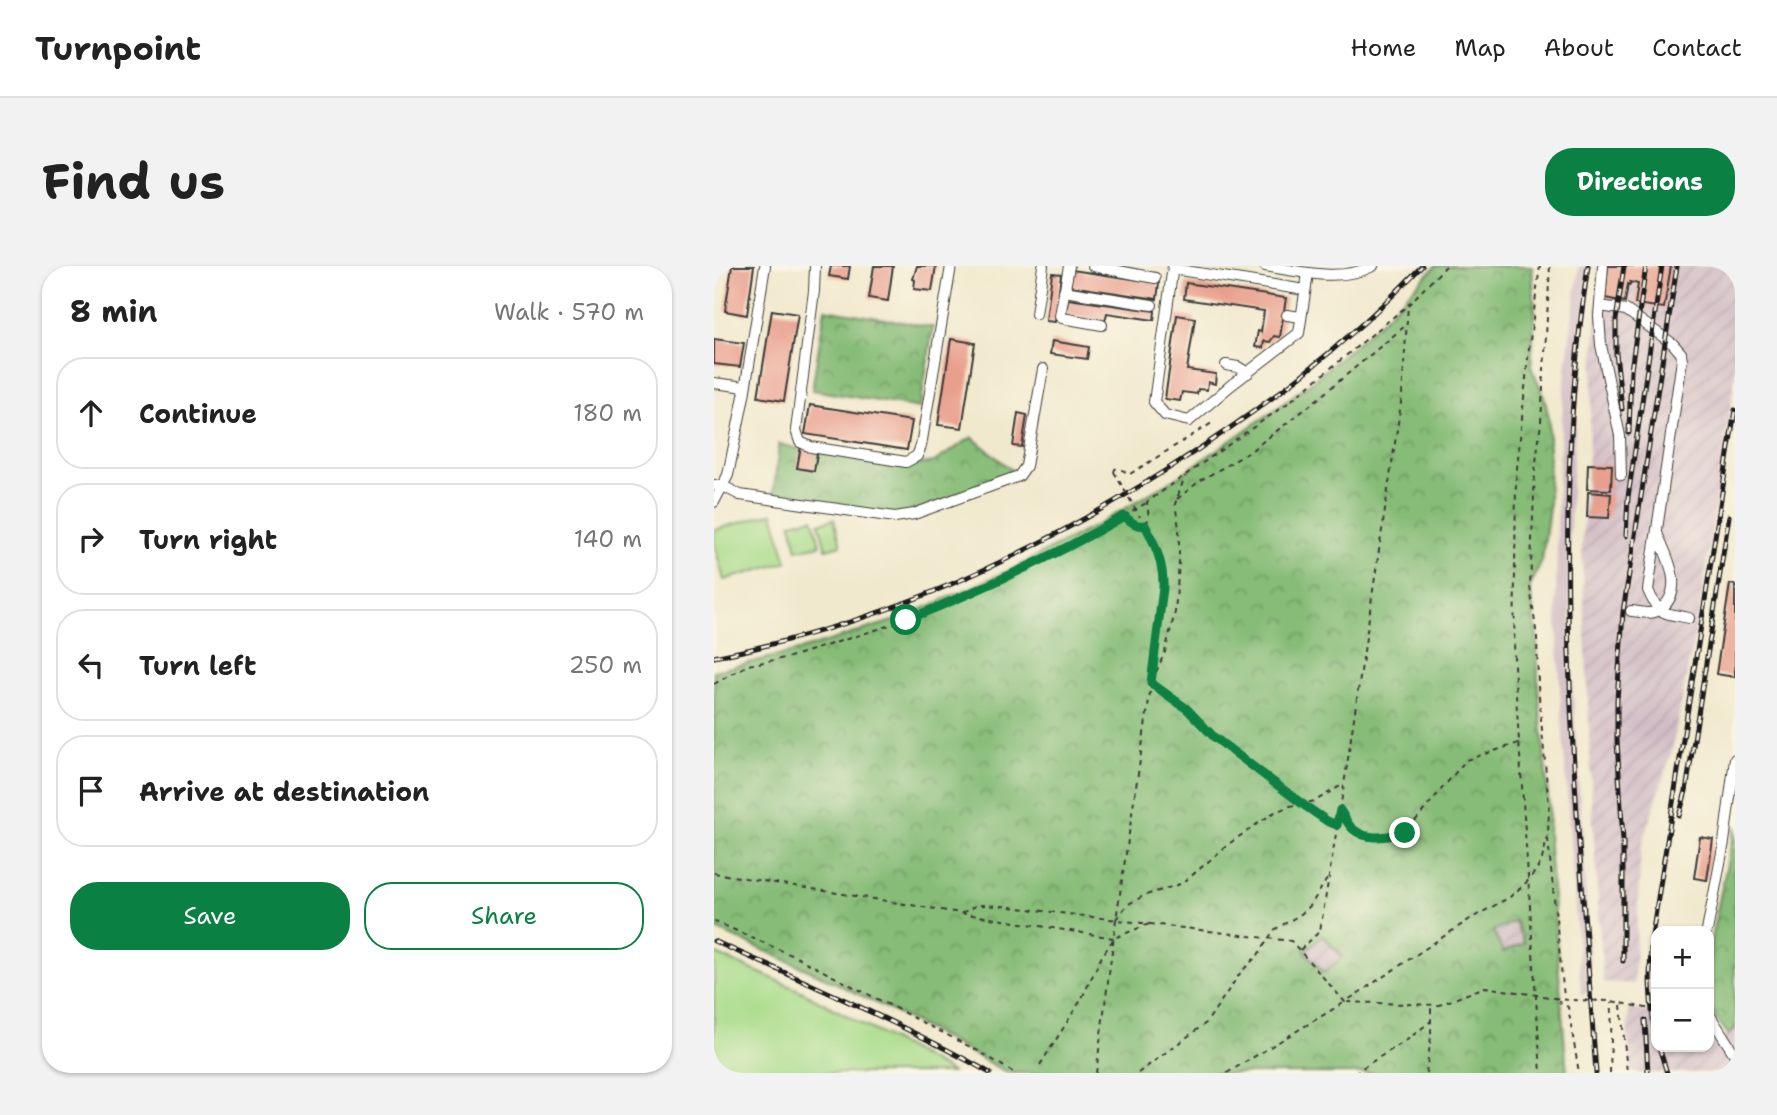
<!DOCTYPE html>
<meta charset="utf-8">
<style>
:root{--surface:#fff;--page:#f2f2f2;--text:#222;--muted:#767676;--line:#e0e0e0;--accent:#0b8043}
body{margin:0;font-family:"Shantell Sans",sans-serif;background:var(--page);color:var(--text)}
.controls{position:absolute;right:21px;bottom:21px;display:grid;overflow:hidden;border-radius:14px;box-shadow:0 2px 5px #0004}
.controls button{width:63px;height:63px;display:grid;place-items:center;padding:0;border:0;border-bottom:2px solid var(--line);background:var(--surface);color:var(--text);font:35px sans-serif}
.stop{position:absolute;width:21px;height:21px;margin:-16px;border:5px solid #0b8043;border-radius:50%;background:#fff}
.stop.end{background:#0b8043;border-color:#fff;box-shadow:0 2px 7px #0008}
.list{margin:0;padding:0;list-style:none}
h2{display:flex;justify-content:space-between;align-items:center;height:91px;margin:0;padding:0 28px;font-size:30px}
h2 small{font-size:23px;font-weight:400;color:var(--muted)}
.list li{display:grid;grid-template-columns:46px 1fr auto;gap:21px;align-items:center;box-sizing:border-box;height:112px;margin:0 14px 14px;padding:0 14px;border:2px solid var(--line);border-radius:28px}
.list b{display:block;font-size:26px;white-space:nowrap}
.list em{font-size:23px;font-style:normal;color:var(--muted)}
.actions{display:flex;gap:14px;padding:21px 28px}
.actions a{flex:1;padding:16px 0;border:2px solid var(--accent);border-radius:28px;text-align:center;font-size:24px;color:var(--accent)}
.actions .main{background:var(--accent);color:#fff}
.icon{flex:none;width:38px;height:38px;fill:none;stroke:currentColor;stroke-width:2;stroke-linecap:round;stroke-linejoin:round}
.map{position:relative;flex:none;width:1021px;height:807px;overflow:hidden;border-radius:28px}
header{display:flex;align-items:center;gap:42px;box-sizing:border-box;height:98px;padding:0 35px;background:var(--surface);border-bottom:2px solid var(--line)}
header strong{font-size:33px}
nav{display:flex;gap:38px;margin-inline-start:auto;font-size:24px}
.intro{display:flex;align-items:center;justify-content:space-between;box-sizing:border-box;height:168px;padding:0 42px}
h1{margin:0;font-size:49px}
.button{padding:18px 32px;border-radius:28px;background:var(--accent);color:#fff;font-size:24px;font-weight:700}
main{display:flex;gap:42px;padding:0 42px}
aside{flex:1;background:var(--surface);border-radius:28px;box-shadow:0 2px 5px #0004}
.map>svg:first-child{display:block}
.industrial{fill:url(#industrial-furrows)}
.railway{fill:#d2bdc6}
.forest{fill:url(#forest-crowns);stroke:#516c4a;stroke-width:2;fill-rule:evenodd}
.green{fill:#a9dc8b;stroke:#627c54;stroke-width:2}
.building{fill:#e99f8d}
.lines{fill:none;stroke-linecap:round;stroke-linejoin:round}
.minor-casing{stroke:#3c3b37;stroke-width:12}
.path{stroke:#3c3b37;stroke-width:2;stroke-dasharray:5 5;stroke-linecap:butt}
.minor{stroke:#fff;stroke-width:10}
.rail-casing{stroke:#1c1c1c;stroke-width:5}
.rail{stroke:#fcf5e5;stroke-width:2.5;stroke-dasharray:8;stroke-linecap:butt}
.path-bridge{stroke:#3c3b37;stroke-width:2;stroke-dasharray:5 5;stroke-linecap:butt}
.route{stroke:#0b8043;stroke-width:9}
</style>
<header>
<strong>Turnpoint</strong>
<nav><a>Home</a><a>Map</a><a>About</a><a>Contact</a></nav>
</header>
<div class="intro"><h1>Find us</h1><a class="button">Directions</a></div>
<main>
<aside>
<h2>8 min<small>Walk · 570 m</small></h2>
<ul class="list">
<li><svg class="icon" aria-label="ahead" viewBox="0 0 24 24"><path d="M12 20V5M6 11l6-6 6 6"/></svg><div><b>Continue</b></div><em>180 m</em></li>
<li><svg class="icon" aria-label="right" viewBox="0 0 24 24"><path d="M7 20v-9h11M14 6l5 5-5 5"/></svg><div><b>Turn right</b></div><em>140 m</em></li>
<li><svg class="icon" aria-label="left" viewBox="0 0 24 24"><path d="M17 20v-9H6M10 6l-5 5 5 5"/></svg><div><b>Turn left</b></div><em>250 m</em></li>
<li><svg class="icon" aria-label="arrive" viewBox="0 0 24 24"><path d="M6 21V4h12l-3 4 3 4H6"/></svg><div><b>Arrive at destination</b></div></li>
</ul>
<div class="actions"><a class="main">Save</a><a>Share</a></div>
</aside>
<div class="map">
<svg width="1021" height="807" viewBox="0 0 1021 807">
<defs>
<pattern id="industrial-furrows" width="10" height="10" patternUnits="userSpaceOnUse" patternTransform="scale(1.75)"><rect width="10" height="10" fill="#d2bdc6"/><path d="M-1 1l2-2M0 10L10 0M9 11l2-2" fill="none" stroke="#b4a2aa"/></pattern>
<pattern id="forest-crowns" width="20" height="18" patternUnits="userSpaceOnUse" patternTransform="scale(1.75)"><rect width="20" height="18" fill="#86bc77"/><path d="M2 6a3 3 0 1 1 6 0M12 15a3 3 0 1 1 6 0" fill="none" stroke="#6d9861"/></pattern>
</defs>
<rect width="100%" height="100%" fill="#fcf5e5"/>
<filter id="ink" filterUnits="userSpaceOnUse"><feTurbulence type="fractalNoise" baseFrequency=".0143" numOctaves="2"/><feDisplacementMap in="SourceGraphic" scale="14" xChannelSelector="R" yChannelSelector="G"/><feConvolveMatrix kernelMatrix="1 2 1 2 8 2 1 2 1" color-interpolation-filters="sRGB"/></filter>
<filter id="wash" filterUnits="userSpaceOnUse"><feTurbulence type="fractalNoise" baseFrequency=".00686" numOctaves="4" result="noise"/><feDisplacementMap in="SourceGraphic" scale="28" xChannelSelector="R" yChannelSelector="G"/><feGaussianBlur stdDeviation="1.57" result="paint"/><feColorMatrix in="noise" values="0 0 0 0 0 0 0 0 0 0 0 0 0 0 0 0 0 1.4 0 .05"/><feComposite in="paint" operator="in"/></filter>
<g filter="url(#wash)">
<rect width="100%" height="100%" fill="#f1e9cd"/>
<g class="industrial">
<polygon points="886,0 1021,0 1021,110 987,336 958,484 927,582 920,718 889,716 878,541 868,282"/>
<polygon points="801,655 811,677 789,687 779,665"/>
<polygon points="609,669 628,691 610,707 591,685"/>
<polygon points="915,742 942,748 942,781 995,781 995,772 999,778 1021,764 1021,807 918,807 915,779 913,778"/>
</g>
<polygon class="railway" points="865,0 877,0 872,30 864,115 857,228 855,298 859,425 878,727 867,728 847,441 842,332 844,219 847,165 852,102"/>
<g class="forest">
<path d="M722,0H818L821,47L817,101L829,126L835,152V242L828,295L816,321L823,372L824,420L835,541L834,569L853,807H294L196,754L112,712L0,662V405L80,386L188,352L296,304L383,259L465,210L559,145L601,113L663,59ZM801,655L810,677L789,686L779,665ZM609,670L628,691L610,707L591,685Z"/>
<polygon points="111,43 219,61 206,142 98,124"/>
<polygon points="258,171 305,210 181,251 59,232 65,178 93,185 190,201 220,196"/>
<polygon points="1021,560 1021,764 1014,768 1001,751 995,733 995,696 997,673"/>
</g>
<g class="green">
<polygon points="59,247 73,296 10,314 0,277 0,264"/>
<polygon points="99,252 106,279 83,284 77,257"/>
<polygon points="120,253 127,279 112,283 105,257"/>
<polygon points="0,687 87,725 239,807 0,807"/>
</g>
<g id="blocks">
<g class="building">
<polygon points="18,0 40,0 33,49 11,45"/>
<polygon points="117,0 136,0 134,13 115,10"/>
<polygon points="160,0 179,0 174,35 155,32"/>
<polygon points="203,0 222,0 218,25 200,23 201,14 199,13"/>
<polygon points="894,0 957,0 950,42 921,38 924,18 916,16 916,19 914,18 911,36 891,32"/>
<polygon points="358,4 445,17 443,33 356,20"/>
<polygon points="338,7 347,8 341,56 332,55"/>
<polygon points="472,17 572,32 566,71 560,70 556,76 550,75 549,82 541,81 544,65 547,66 550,45 470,33"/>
<polygon points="354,33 441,45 440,54 393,47 391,55 352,49"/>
<polygon points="58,44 84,48 70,135 44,131"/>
<polygon points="463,49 481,52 473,104 502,108 501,118 494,116 493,124 484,123 483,128 468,126 466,135 451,133"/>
<polygon points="0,73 30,77 26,101 0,98"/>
<polygon points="237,73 261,77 248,162 224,159"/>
<polygon points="338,75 375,81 373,93 336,88"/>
<polygon points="96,139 198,155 193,184 91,168"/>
<polygon points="304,147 313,149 308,181 299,180"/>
<polygon points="87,180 104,182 100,205 83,202"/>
<polygon points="874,198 898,199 897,224 873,223"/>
<polygon points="874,226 897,228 895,252 873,251"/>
<polygon points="1016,318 1021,319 1021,411 1002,408"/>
<polygon points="986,571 999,573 993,614 980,612"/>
</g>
</g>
</g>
<g filter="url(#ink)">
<use href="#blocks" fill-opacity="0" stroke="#3c3b37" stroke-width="2"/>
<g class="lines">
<g class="minor-casing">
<g id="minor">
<polyline points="101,0 100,25 82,164 86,176 97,181 192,196 203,190 207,180 237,0"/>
<polyline points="355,0 346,50 348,52 388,59"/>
<polyline points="379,0 441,12"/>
<polyline points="459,0 440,136 451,149 475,155 516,120 585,67 594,7"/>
<path d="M551,0C586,5 625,17 659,0"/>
<polyline points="889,0 885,50 887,79 906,170 907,209"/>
<polyline points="459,3 591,24"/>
<polyline points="350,25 438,39"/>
<path d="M886,40L912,44L959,78L967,87L968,94L934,324C945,350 948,346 975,352"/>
<polyline points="322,48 329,0"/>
<polyline points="573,49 587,51"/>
<polyline points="512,99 524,101 534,107"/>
<polyline points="0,117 31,121"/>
<polyline points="0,219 9,220 26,229 181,251 200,248 305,210 312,200 329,103"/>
<polyline points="0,236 14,209 30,130 51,0"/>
<path d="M917,345C922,345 928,347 934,347C940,347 945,345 949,341C971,321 952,289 943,267"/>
<polyline points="993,665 1010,576 1021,493"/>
<polyline points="995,748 1021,789"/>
</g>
</g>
<g class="path">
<polyline points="826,0 815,82 802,212 800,399 827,807"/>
<polyline points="400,206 401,203 404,202 416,208 498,157"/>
<polyline points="463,233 487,214 534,187 594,141 691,60"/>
<polyline points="410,250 432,237"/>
<polyline points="432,258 435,252 433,236 574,137 694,39 732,0"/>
<polyline points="438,415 451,386 461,346 465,297 465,262 461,238 471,210"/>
<path d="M0,418L34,399L76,391L193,354L251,331L378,268L410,250C417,255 421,261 431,259C442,280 450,299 449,322L434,441L402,654L382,807"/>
<polyline points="438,418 473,443 500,471 587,537 613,555 622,558"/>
<path d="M627,546C648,577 657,573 691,567L752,494L805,477"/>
<polyline points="834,573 850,731"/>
<polyline points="0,607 400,672"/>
<polyline points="248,647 263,639 288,640 577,675 631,736 756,653 796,631 815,614 827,597 834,569 835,541 824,420 823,372 816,320 821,205 827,156 836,0"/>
<polyline points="402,653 413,639 429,630 469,617 516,577 559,547 576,540 601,535 628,519"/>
<polyline points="0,655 80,690 268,787 300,807"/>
<polyline points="586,684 606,665 630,519 688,130 694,39"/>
<polyline points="845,734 845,736 854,741 865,807"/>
<polyline points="907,739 913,807"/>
<polyline points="326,799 367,734 387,692 400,672 435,658"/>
<polyline points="424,807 492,757 527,706 544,689 560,664 587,648 596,640 613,613"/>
<polyline points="513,807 631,736 725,739 771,721 854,734 898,735 942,744"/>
<polyline points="640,807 693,774 717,755"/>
<polyline points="712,807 717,771 717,740"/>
<polyline points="896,807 898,736"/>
</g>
<use href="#minor" class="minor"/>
<g class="rail-casing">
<g id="rail">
<path d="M874,0C833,268 863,538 882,807"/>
<polyline points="908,143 902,87 902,54 910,0"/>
<polyline points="915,167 917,104 932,0"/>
<polyline points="912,270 914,231 948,0"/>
<path d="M0,391C167,358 308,295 452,204C548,144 629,82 708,0"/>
<polyline points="965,550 972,525 1015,250"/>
<path d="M0,675C93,717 187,757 276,807"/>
<polyline points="909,695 909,575 903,474 903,434 909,346 963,0"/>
<polyline points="931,754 934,807"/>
<path d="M942,771C935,735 935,706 938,670L1021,144"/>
<polyline points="945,781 953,807"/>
</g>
</g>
<use href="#rail" class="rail"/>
<polyline class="path-bridge" points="400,206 426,251"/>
</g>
</g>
<g class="lines" filter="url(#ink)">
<path class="route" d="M192,354C267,324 341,290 410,250C417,255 421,261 431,259C442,280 450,299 449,322L437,417L473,443L500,471L587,537L613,555L623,559L626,544C630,550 634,559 639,563C654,576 674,570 691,567"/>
</g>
</svg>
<div class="controls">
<button>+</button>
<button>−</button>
</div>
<div class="stop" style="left:192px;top:354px"></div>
<div class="stop end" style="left:691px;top:567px"></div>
</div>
</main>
